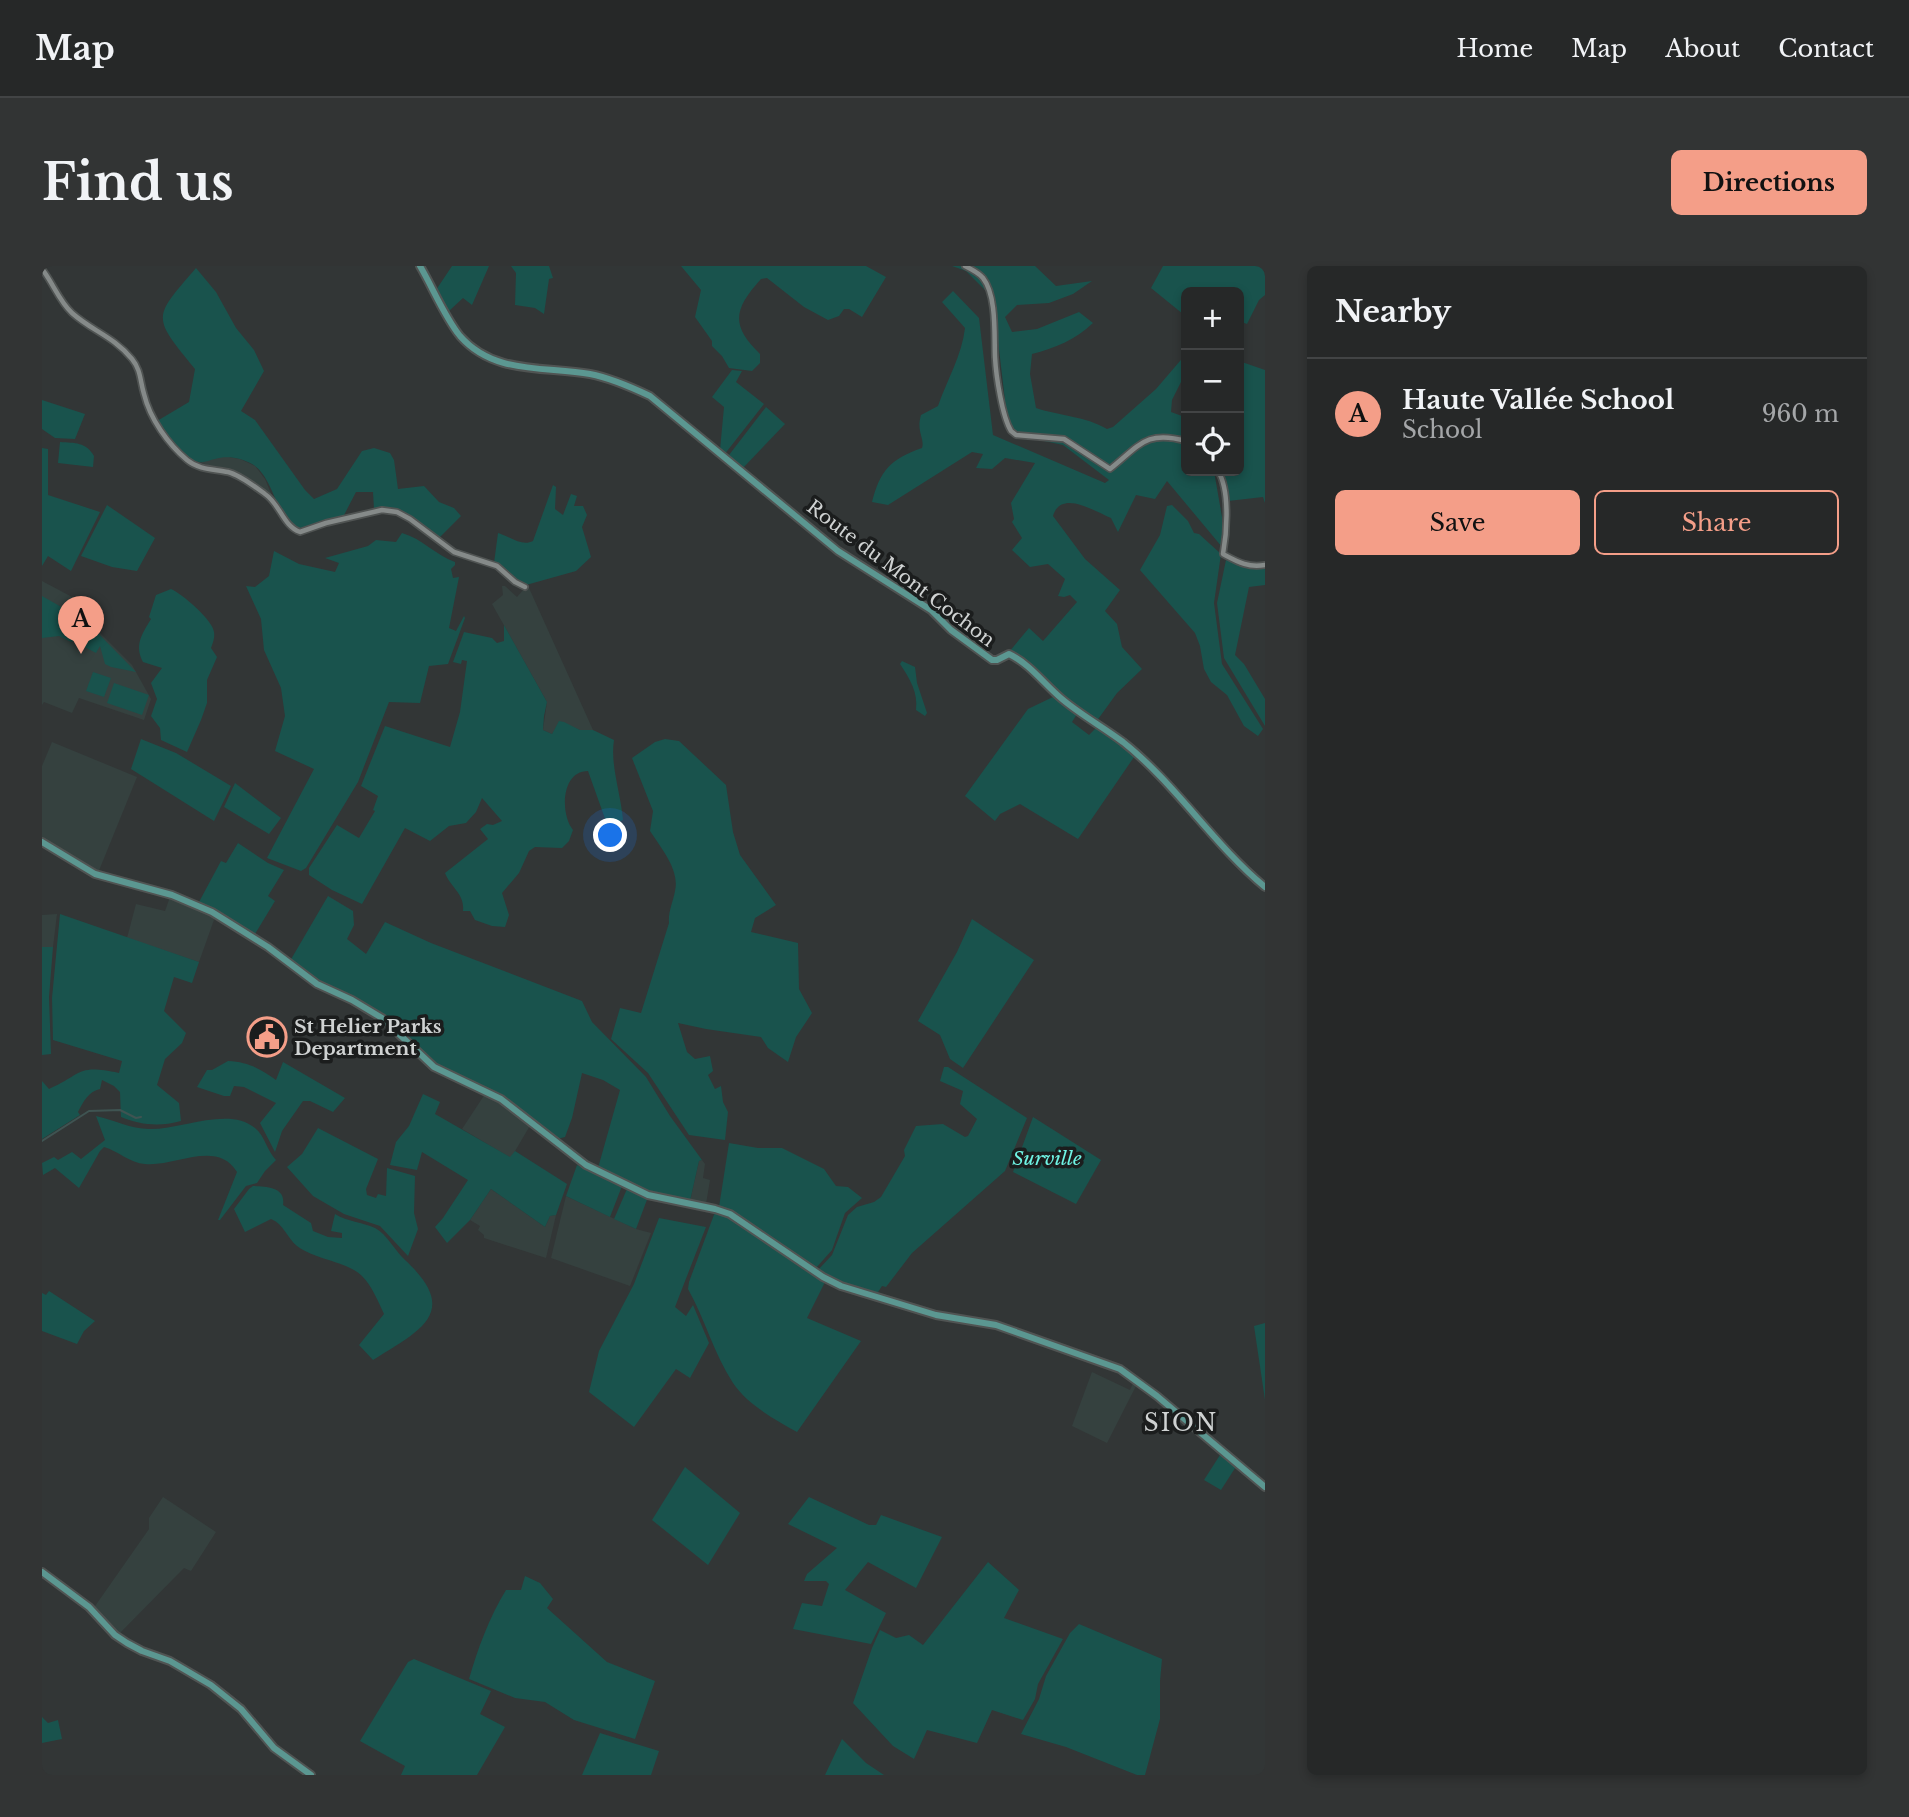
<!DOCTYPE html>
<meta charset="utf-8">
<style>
:root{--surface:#262828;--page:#323434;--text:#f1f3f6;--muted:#a4a6a8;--line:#424445;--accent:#f49e88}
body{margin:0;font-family:"Libre Baskerville",serif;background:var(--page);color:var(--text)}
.controls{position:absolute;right:21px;top:21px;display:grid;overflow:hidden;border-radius:10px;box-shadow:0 4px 10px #0003}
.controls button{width:63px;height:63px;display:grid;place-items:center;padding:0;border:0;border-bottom:2px solid var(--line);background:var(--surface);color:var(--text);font:35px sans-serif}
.you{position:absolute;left:569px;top:570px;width:24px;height:24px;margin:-18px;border:5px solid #fff;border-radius:50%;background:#1a73e8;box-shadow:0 0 0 10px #1a73e833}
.badge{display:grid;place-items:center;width:46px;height:46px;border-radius:50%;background:var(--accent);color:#111;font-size:23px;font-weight:700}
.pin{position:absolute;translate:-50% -58px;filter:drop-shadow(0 2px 4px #0008)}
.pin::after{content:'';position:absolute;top:37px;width:24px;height:21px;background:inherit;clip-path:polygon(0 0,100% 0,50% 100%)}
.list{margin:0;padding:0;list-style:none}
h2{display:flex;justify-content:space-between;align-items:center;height:91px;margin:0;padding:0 28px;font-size:30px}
h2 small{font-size:23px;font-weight:400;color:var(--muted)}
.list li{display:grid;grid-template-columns:46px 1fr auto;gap:21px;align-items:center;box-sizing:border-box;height:112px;padding:0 28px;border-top:2px solid var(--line)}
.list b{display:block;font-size:26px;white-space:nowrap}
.list p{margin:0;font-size:23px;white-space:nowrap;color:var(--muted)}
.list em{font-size:23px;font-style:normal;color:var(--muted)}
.actions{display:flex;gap:14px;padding:21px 28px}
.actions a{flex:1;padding:16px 0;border:2px solid var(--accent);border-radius:10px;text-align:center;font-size:24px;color:var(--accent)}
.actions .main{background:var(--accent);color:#111}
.icon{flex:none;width:38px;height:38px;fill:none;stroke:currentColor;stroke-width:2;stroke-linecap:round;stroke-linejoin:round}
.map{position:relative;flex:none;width:1223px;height:1509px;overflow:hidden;border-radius:10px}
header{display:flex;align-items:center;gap:42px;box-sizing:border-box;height:98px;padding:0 35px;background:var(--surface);border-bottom:2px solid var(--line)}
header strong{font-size:33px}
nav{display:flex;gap:38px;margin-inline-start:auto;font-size:24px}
.intro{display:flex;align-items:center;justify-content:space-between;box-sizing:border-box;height:168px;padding:0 42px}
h1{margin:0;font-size:49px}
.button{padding:18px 32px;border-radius:10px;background:var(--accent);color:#111;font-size:24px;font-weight:700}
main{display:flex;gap:42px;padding:0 42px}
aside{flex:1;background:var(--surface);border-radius:10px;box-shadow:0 4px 10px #0003}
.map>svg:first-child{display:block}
.built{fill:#35413f}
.green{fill:#19534d}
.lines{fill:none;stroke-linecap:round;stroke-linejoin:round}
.stream{stroke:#3f5452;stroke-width:2}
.minor-casing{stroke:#505453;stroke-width:8}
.major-casing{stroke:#505453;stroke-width:10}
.minor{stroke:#858a89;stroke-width:4.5}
.major{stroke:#5b9791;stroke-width:6}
.labels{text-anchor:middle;stroke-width:7;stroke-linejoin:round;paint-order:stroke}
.street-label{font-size:19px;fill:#cfd2d2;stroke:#1b1d1d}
.poi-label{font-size:19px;font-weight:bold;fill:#cfd2d2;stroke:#1b1d1d;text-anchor:start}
.park-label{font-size:19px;font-style:italic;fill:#6ff4e5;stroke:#1b1d1d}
.quarter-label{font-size:23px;letter-spacing:2px;fill:#cfd2d2;stroke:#1b1d1d}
</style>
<header>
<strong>Map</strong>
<nav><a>Home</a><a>Map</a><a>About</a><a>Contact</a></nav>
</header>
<div class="intro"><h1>Find us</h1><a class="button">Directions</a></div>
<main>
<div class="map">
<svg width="1223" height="1509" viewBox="0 0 1223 1509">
<rect width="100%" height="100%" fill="#323636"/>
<g class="built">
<polygon points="181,190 198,193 213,200 223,213 230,230 192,205 172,202 158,196"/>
<polygon points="0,315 32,332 41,350 90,399 109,433 102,454 37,432 30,447 2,436 0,439"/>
<polygon points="460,320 463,320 475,331 482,323 487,322 551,464 538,464 518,456 510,468 501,464 505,436 450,338 461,329"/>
<polygon points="10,476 95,511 56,607 0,572 0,500"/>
<polygon points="128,631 173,651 157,696 85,672 94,638 123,645"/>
<polygon points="15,648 11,681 0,681 0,649"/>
<polygon points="443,828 489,858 469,892 420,863"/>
<polygon points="660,894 663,898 661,912 668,914 664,938 648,935 657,895"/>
<polygon points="449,923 503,961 508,950 514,949 504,992 442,972 442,969 436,964 438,960 428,954"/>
<polygon points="524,930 594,963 609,967 588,1020 509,992"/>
<polygon points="1050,1106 1088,1124 1092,1115 1095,1118 1065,1177 1030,1160"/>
<polygon points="121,1231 174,1266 149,1305 142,1302 77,1368 51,1343 107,1263 107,1252"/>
</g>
<g class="green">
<polygon points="410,0 447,0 430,39 421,32 407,45 394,24"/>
<polygon points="469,0 507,0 511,12 507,13 502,48 493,42 473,39 474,7"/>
<path d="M639,0H824L844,11L820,51L807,43H802L797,50L786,54L762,41L725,12L719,13C692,43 688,59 718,88V97L710,105L687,102L680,90L670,80V75L653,51L659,24Z"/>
<path d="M910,0H993L1014,20L1050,15L1031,28L1007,37L975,39L963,51L970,66L995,63L1037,46L1051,57C1033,74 1013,82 990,88L988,108L994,142C1018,150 1043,150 1065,163L1071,161L1114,123L1144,88V106L1130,134L1129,146L1140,150L1144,147V205H1172L1180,251V281L1125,215L1113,233L1094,229L1076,266L1069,252C1052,245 1019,223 1011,250L1043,293L1078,324L1063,345L1075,358L1080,381L1100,403L1075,427L1054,456L967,386L987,362L1001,375L1035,336L1028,329L1022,331L1016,330L1023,313L1006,298L988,301L970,284L980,272L970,256L972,253L969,237L993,197L963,192L950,203L934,202L941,188L930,186L846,239L830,236C838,205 848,193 880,182C883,173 874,165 879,149L896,140C905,114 920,89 923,62L900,36L911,25L937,52L951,169L1063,217L1067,214L1021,179L974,169L966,160L951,32L924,5Z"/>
<polygon points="1121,0 1223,0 1223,29 1217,34 1205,58 1197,55 1197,26 1144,26 1144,42 1141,48 1109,22"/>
<path d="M154,2L174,26L194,62L212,84L222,105L199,145L213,154L263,224L272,233L295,223L320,185L332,182L348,187L352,194L356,223L382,220L397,236L412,242L419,250L397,272C379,258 356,234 332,243L331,226H314L301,251L257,263C232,251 233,212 210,198C199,192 185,189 173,193C168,194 162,197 157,196C138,194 125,169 115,155L147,136L153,103C110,50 110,53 154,2Z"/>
<polygon points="1197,95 1223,104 1223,237 1221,231 1186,235 1185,216 1180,205 1197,205"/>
<polygon points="690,104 700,105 694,116 722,138 682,189 678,184 682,141 670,131"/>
<polygon points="0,134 43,148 33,173 13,172 0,163"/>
<polygon points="724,141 743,158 700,203 686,192 687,189"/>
<path d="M18,176C33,177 44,176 52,190L51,201L16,197Z"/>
<polygon points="0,182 6,183 6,229 58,246 29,305 6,290 0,300"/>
<path d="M511,219L514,221L513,243L521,249L529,228L535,230L532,240H541L545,249L540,261L549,291L534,305L484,319L474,314L458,298L452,297L456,267C467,270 480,281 491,275Z"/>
<polygon points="65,239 113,272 95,305 70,301 39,290"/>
<polygon points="1130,239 1146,255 1152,267 1157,268 1179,288 1172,337 1180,398 1221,463 1216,470 1202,460 1185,429 1169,416 1162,403 1158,380 1153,367 1098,304 1118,269 1125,240"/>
<path d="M360,267C381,273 393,289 413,296V299L409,303L411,312L417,311L407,362L414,365L422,350L423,352L406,398L387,400L378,437L347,436L316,516L264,602L259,605L225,592L272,503L233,485L243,450L239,422L222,384L219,353L204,320L213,321L227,310L232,285L257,298L293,306L297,297L283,292L326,280L334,274L354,276Z"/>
<polygon points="1184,294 1200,300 1223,302 1223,319 1207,321 1193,389 1202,398 1223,433 1223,460 1182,392 1175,337"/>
<path d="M129,323C139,327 171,354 172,366C173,371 171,377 169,382L175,391L165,414V437L159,454L145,486L119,474L118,462L109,450L115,433L109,417L120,402L101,396C92,379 100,368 109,353L107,351L114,329Z"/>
<polygon points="0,330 44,355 94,406 69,401 63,398 58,380 54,387 31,375 29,376 17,370 0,372"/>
<path d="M462,359L505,436L502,450L501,464L510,468L517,455L522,456L538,464H551L572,474C568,499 579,528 581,554L566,561L546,505C519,505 518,548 531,564L527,575L520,582L493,581L487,585L477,607L460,627L467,649L463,661L450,660L433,654L428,645H421C423,628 409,622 403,607L446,573L438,563L445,558L451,559L460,555L440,532L434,546L424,557L407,560L388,575L363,562L320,638L290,624L267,609V602L295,559L317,572L333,545L331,544L336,530L319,520L343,460L408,481L418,446L425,395L420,394L419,398L411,396L422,366L450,372L455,377L462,375Z"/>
<path d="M860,395L873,401L875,417L885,447L883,450L874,444C876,426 868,413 858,398Z"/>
<polygon points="51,406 69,412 62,431 44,425"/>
<polygon points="72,417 107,429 100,449 65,437"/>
<polygon points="1013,430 1035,448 1030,456 1047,469 1055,461 1077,476 1092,491 1036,573 978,538 958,548 953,555 923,530 986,443"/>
<polygon points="99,473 134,487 189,520 172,555 89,503"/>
<path d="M623,473L637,475L684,519L691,566L698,589L734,639L713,652L709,666L756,677L757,723L770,747L754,771L746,796L726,782L719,771L664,763L636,757L645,786L653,793L668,790L671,805L666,809L673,823L679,820L681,836L686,846L683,874L647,869L606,807L569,773L578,742L599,747L627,657C626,646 631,636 633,625C638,604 619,582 608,565L611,545L590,492L613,476Z"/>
<polygon points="193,517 239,552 227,568 182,541"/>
<polygon points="196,577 226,597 242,604 226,630 233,635 213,668 157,636 179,595 184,597"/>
<polygon points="286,630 311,645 312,659 305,673 324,688 343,656 389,677 540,735 550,756 604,811 628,850 660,894 657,895 648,935 613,928 556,902 578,824 561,814 540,807 530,852 523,871 515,873 496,856 459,829 399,801 381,789 328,742 266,708 248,695"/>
<path d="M18,648L157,696L150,717L132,711L122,745L144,767L140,777L123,793L115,819L137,837L139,855C117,861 99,859 79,851L78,826L72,820L60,814L58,823C47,825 41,836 36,846L38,849L0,873V815L7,823C41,808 34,798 77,807L80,795L11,774L10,732Z"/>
<polygon points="930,653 992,694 921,802 908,793 898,769 876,755 915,686"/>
<polygon points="0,681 11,681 7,731 9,788 0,789"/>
<path d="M186,795C207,796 218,803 234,814L241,796L303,832L291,846L268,835H261L240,865L233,886L218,857L234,837L202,821L192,820L188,830H182L155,821L165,804H170Z"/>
<polygon points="902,801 906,801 985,852 963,905 870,987 844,1021 840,1020 834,1029 788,1013 776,1004 790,989 806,949 815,941 832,936 839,931 863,890 862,884 874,860 901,858 923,871 926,870 935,853 918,838 921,825 898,815"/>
<polygon points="381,828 398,836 393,848 468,891 473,885 525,918 514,949 508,950 503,961 449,923 428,954 405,977 393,961 401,952 426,914 380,886 375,904 348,899 354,876 367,860"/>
<path d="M54,850C72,854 89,863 107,863C138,864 187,840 213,862C223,870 225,885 234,894L223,905L215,917L204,920L178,954H176L195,906C175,873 133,901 103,898C88,897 76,885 62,881L58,885L37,922L13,902L1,909L0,897L12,891L16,894L30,886L39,893L63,874Z"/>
<polygon points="991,851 1059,894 1034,938 971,906"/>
<polygon points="276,862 336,893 324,923 325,929 334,932 336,928 344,930 345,902 373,910 372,947 376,963 366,990 338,960 302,948 271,930 245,901 260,888"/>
<polygon points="687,877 716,882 740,882 782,903 794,920 806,921 820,932 803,947 790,984 774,1002 700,952 677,941"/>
<polygon points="535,899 539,901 540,899 580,920 568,951 524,930"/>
<path d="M211,920C225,921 244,921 241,939L269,957L271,965L286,971L300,972V967L289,965L293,948C306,956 320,956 333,962C345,968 353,985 363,994C419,1046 379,1064 331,1094L317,1079L342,1048C336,1035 330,1020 320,1010C305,995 273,994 255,980C245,972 242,958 229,953L203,966L192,943L207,923Z"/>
<polygon points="585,923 606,931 594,963 572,953"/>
<path d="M673,946C696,949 761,1001 783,1016L765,1052L819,1075L755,1166C732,1153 706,1139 691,1117C672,1088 663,1053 646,1023L647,1016Z"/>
<polygon points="617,952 664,961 633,1041 644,1050 651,1039 667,1077 648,1112 634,1103 592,1161 547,1126 557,1085 592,1018"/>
<polygon points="7,1025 53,1055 42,1065 35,1078 0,1065 0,1027 4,1029"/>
<polygon points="1223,1057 1223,1134 1212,1060"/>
<polygon points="1182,1187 1195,1199 1179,1224 1162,1214 1178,1189"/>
<polygon points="643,1201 698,1247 666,1299 610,1254"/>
<polygon points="767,1231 827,1259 834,1259 839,1249 900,1271 874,1322 826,1296 803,1324 844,1347 829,1378 751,1363 760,1337 780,1340 787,1318 784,1315 762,1315 765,1308 795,1282 746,1258"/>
<polygon points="946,1296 977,1324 962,1352 1021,1373 996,1418 993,1433 981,1454 950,1444 935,1477 885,1464 872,1493 851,1480 811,1437 830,1382 838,1364 854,1372 867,1369 881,1379"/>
<path d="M483,1310L498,1317L511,1333L505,1342L565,1396L613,1415L593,1473L532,1454L503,1436L473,1432L427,1413C436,1382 447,1352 464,1324H479Z"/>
<polygon points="1037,1358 1120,1393 1118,1415 1118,1453 1103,1509 1095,1509 1024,1481 979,1468 997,1433 1004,1410 1028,1367"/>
<polygon points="372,1393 449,1425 438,1448 463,1461 435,1509 359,1509 363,1500 318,1475 366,1396"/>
<polygon points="0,1451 6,1457 16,1454 20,1473 0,1477"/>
<polygon points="558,1467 617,1485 609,1509 540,1509"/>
<polygon points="800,1473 824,1497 842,1509 783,1509"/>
</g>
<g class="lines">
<polyline class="stream" points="0,875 47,845 78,844 94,852 99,851"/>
<g class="minor-casing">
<g id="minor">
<path d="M923,0C929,3 937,7 941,12C955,30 952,70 953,91C954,110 960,150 969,165L974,169L1022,173L1068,203C1098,179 1104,164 1144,175"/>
<path d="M0,3C11,17 17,35 30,47C50,65 71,70 90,93C99,104 98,115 102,128C108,153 126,178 145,194C157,204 172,203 186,206C198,209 212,220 223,228C238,238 241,260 258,266L284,257L340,244L355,246L368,253L412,286L455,300L473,316L483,321"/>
<path d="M1176,205C1188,224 1185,266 1181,288C1196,296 1206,302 1223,299"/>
</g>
</g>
<g class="major-casing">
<g id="major">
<path d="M378,0C391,22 402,50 418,70C452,109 503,100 548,108C569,112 589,121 608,130L796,285L889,344L909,364L950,394H955L967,388C988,398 1002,418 1020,433C1039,449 1061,461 1081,476C1134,518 1171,578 1223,621"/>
<polyline points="0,576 53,608 130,629 170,646 226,681 275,718 310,734 340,752 392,801 459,833 544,899 606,929 673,943 688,948 781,1011 799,1020 894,1049 954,1059 1078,1103 1115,1130 1223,1221"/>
<polyline points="0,1306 47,1341 73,1369 85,1377 100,1385 128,1395 169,1419 199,1443 232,1482 269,1509"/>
</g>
</g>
<use href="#minor" class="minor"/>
<use href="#major" class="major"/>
</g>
<defs>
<g id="civic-ring" transform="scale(2.0125)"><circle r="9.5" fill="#1b1d1d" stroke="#f49e88" stroke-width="1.5"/><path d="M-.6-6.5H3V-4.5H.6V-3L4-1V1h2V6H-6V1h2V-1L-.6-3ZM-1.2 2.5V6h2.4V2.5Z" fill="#f49e88"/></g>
</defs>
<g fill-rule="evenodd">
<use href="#civic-ring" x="225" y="771"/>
</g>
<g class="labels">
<g class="street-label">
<text transform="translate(859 307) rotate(37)" y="7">Route du Mont Cochon</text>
</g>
<g class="poi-label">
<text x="252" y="767">St Helier Parks<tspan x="252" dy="22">Department</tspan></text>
</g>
<g class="park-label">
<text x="1005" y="899">Surville</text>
</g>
<g class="quarter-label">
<text x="1139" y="1165">SION</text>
</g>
</g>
</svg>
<div class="controls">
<button>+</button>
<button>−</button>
<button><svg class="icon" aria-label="locate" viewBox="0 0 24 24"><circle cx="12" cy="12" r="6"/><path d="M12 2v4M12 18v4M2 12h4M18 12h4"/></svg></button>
</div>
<div class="you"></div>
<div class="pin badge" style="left:39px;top:388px">A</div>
</div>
<aside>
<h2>Nearby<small></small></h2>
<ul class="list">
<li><span class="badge">A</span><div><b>Haute Vallée School</b><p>School</p></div><em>960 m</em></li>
</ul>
<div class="actions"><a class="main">Save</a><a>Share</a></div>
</aside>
</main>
